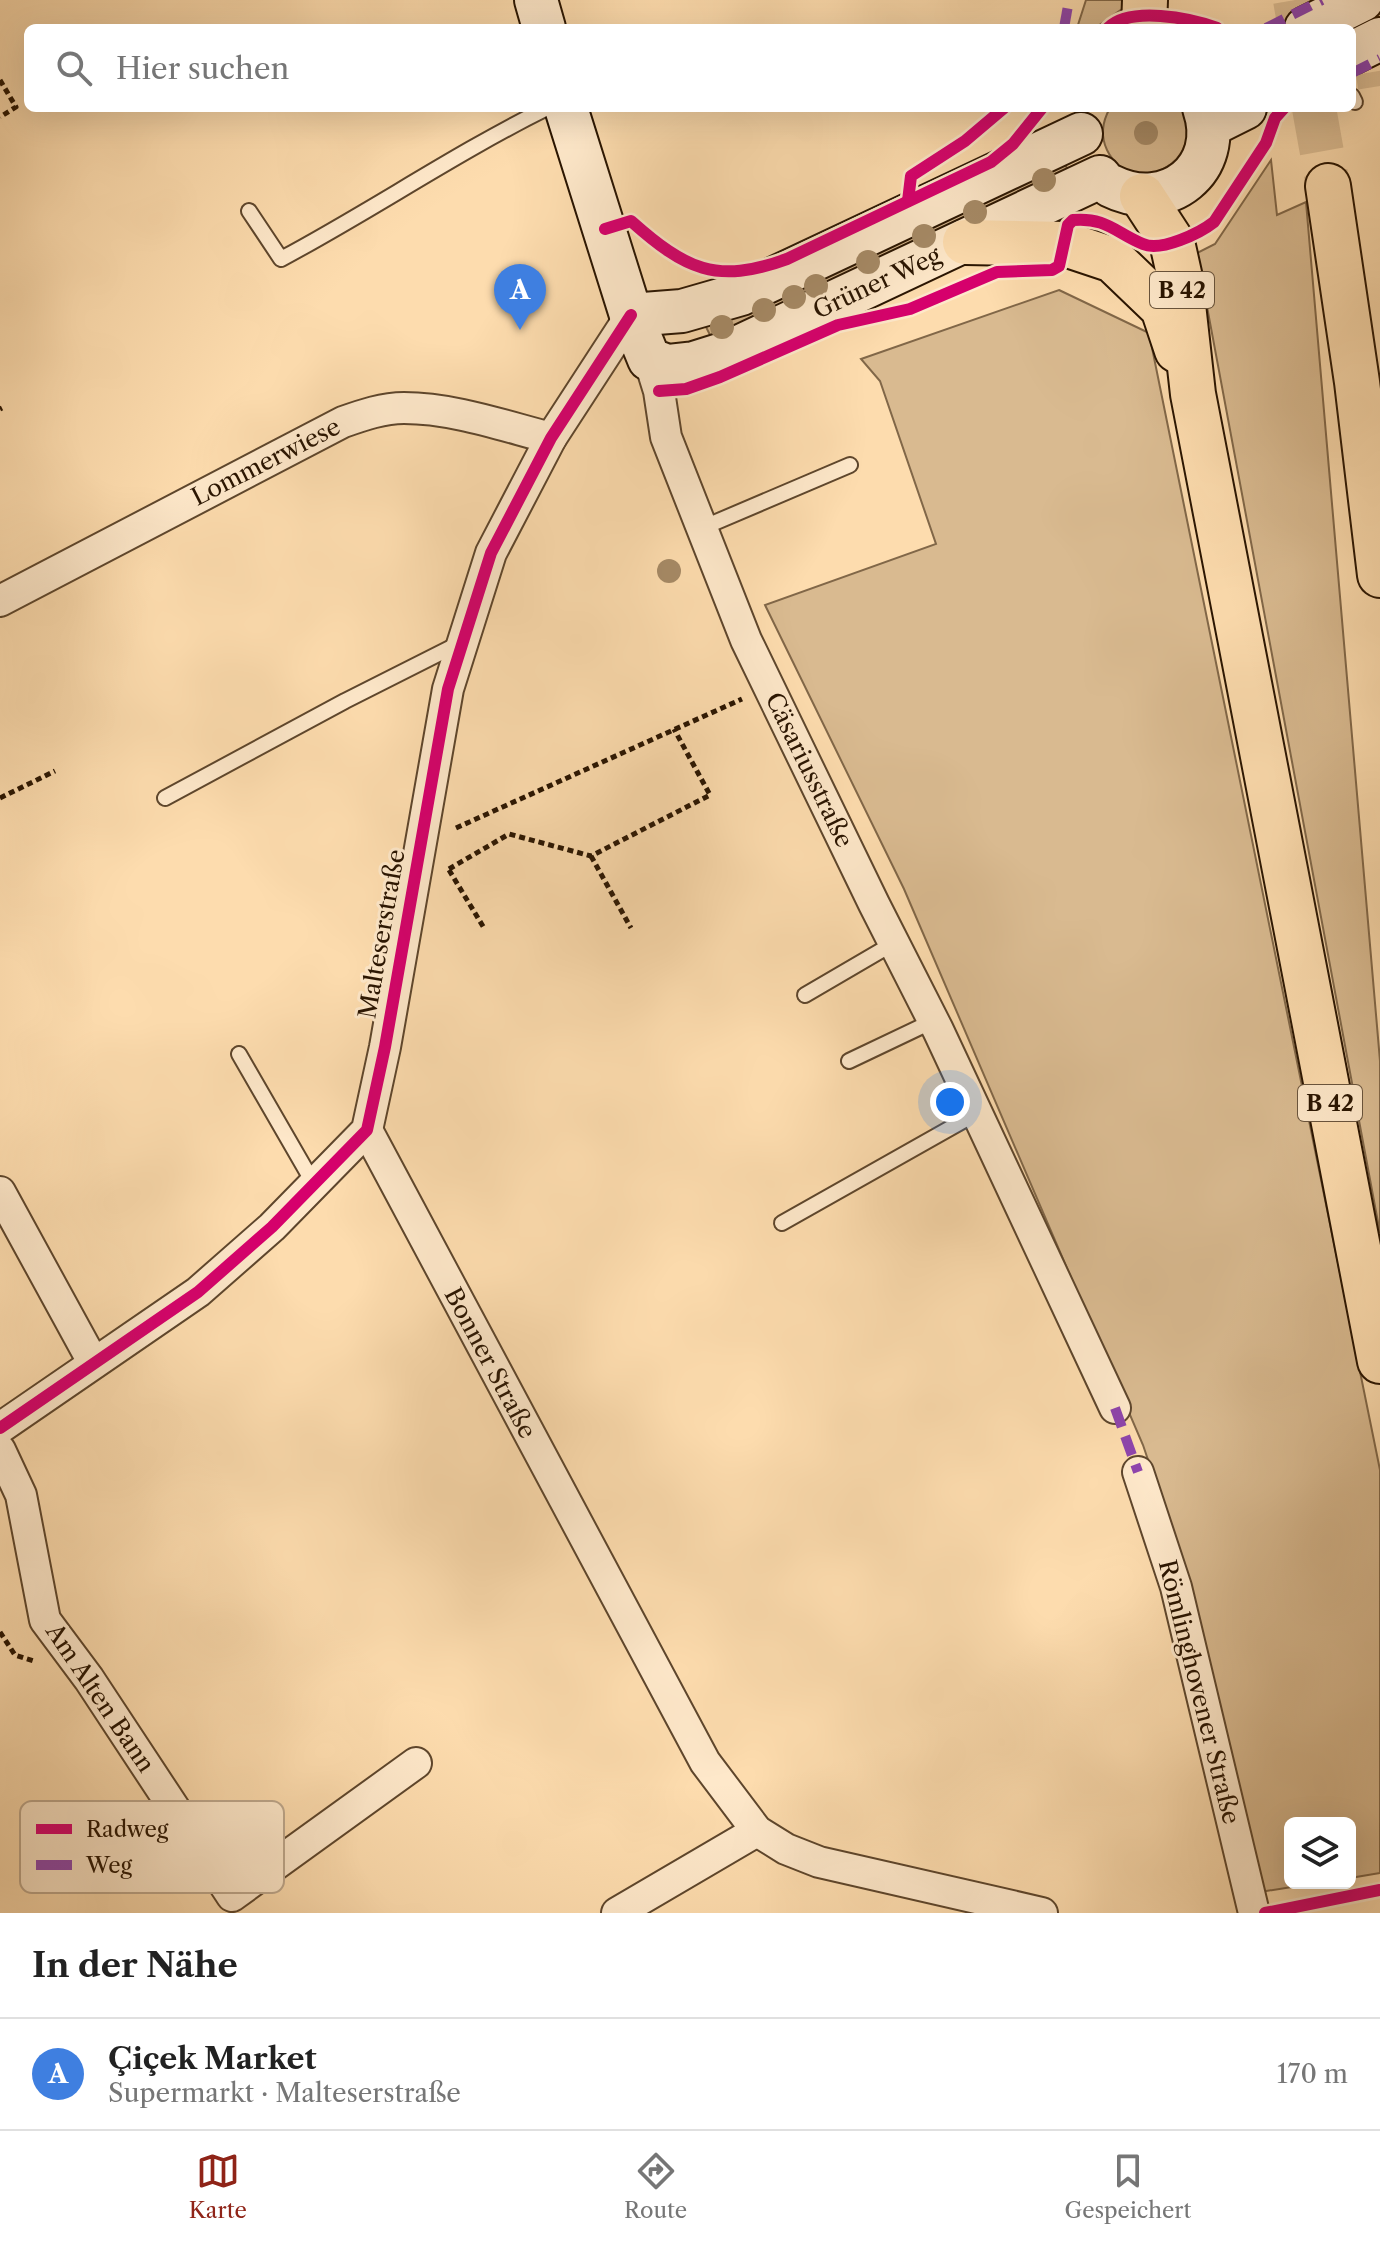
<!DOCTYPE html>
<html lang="de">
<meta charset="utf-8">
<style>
:root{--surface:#fff;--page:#f2f2f2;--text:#222;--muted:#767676;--line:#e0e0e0;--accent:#8f2418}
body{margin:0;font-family:"Libre Caslon Text",serif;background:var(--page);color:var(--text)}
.controls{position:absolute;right:24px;bottom:24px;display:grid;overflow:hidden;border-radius:12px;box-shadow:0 8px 32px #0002}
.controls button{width:72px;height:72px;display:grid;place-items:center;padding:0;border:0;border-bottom:2px solid var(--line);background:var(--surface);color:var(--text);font:40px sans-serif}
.you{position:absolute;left:950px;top:1102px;width:28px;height:28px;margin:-20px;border:6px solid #fff;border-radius:50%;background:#1a73e8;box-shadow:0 0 0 12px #1a73e833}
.badge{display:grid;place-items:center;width:52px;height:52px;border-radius:50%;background:var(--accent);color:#fff;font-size:26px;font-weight:700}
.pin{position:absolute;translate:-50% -66px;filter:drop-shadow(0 2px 4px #0008)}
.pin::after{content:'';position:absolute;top:42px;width:28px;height:24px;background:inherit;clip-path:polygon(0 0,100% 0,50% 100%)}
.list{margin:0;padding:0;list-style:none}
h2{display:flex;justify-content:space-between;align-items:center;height:104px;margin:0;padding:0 32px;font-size:34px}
h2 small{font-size:26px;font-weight:400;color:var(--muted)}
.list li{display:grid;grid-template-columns:52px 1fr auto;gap:24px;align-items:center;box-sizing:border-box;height:112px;padding:0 32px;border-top:2px solid var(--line)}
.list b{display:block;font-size:30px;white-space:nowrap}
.list p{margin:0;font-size:26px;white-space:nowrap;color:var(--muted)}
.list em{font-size:26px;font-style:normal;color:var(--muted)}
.icon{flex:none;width:44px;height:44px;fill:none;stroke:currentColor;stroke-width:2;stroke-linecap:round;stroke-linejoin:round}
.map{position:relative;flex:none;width:1380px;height:1913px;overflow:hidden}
.search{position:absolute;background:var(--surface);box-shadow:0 8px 32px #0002;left:24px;right:24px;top:24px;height:88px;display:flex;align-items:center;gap:20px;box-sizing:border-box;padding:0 28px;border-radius:12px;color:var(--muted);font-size:30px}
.sheet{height:216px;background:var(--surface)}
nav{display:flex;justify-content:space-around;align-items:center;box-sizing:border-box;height:112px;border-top:2px solid var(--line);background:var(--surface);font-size:22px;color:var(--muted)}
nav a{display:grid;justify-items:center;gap:4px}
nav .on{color:var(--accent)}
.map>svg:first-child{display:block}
.green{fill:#d9ba90;stroke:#816748;stroke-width:2}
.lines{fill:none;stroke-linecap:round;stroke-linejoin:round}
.trunk-tunnel{stroke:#ddbe94;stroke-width:44;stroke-dasharray:44 22;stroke-linecap:butt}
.service-casing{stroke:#5e462c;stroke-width:18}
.minor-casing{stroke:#5e462c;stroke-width:34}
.secondary-casing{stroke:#291400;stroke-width:46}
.trunk-casing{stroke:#291400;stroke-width:48}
.path{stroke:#291400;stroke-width:5;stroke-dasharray:6 4;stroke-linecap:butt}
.service{stroke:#fee8ca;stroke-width:14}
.minor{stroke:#fee8ca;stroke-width:30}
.secondary{stroke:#fee8ca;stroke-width:42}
.trunk{stroke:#fddcae;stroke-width:44}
.quiet{stroke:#8e44ad;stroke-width:10;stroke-dasharray:20 10;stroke-linecap:butt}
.cycleway-casing{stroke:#fee8ca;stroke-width:17}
.cycleway{stroke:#d6006c;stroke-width:12}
.tree{fill:#a68a66}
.labels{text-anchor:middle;stroke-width:6;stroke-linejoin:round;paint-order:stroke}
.shield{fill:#fee8ca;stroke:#69543d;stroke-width:2}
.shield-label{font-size:22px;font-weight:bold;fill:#291400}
.street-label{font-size:24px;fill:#291400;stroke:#fee8ca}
.key{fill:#fee8ca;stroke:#bea88d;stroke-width:2}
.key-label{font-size:22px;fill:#291400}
</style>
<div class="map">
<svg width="1380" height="1913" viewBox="0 0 1380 1913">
<rect width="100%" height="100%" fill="#fddcae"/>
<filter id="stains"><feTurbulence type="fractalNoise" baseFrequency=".0025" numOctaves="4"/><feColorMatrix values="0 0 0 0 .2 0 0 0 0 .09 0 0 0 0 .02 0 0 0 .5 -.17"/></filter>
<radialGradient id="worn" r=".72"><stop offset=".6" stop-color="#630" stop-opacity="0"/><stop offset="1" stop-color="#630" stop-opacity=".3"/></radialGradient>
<g class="green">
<polygon points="1086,0 1132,0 1132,2 1095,28 1077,28"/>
<path d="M1110,108H1181C1210,162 1132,201 1107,150C1100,135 1102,122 1110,108Z"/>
<polygon points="1062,159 1073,179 713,341 704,323"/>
<polygon points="1271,160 1277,215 1306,202 1380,1061 1380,1233 1197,253 1215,244"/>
<polygon points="1059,290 1149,333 1380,1470 1380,1873 1350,1878 1350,1823 1290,1823 1290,1883 1317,1883 1260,1892 1224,1724 1179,1552 1143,1445 904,889 765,605 936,544 880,381 861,359"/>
</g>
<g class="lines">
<g class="trunk-tunnel">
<polyline points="1295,0 1300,28"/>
<polyline points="1367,6 1380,86"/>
<polyline points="1314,108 1328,186"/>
</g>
<g class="service-casing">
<g id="service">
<polyline points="1352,96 1355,102"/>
<path d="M249,211L281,259C371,211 456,153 547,108"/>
<polyline points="702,528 850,465"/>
<polyline points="165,798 345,701 460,643"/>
<polyline points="805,995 894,943"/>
<polyline points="239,1054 314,1184"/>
<polyline points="849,1061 933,1021"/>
<polyline points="782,1223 977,1113"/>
</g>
</g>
<g class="minor-casing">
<g id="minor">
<polyline points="649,359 659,391 666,437 746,640 874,904 938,1030 1115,1408"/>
<path d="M0,601L343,422C363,415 383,408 404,408C453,408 504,426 551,438"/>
<polyline points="367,1130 705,1762 757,1831 786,1849 819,1862 1042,1913"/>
<polyline points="0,1192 93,1362"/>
<polyline points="0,1428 198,1292 272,1227 367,1130 385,1047 448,689 491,553 551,438 631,315"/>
<polyline points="0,1450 21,1495 45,1620 89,1679 232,1896 416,1763"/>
<polyline points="1138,1472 1176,1587 1254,1913"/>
<polyline points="617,1913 757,1831"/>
</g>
</g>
<g class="secondary-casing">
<g id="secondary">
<polyline points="536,0 544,28"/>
<polyline points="1306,28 1362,0"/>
<polyline points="1352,53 1380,39"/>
<polyline points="566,108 631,315 649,359 667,366 694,363 726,353 1100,177"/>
<polyline points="1209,126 1245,108"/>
<path d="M1111,186C1167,214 1225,169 1204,108"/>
<polyline points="631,315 682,311 741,294 1081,134"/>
</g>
</g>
<g class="trunk-casing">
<g id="trunk">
<polyline points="1144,28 1145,0"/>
<polyline points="1328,186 1357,382 1380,575"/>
<polyline points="1142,196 1172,242 1180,278 1193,394 1380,1361"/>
<polyline points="965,242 1065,244 1113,260 1163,308 1177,350"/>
</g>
</g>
<g class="path">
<polyline points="0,80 16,107 0,117"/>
<polyline points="0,409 2,408"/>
<polyline points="0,798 55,771"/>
<polyline points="456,828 742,699"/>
<polyline points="591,856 631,928"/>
<polyline points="449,869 509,834 591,856 710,795 674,729"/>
<polyline points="449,870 484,928"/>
<polyline points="0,1632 15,1655 34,1661"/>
</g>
<use href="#service" class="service"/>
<use href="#minor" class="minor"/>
<use href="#secondary" class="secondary"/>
<use href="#trunk" class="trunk"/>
<g class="quiet">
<polyline points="1064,28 1069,0"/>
<polyline points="1266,28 1322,0"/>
<polyline points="1352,73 1380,59"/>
<polyline points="1115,1408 1138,1472"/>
</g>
<g class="cycleway-casing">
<g id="cycleway">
<path d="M1108,28C1130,6 1190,18 1217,28"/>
<polyline points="908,201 911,176 965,141 1004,108"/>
<path d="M605,229L631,221C685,269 716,285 787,259L991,162L1013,144L1042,108"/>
<path d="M659,391L686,389L720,377L838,325L910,309L997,272L1052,270L1059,266L1068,225L1073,220C1106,217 1116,233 1143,244C1161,252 1200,233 1214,222L1266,143L1275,118L1284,108"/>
<polyline points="0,1428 198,1292 272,1227 367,1130 385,1047 448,689 491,553 551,438 631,315"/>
<polyline points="1265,1913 1380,1890"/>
</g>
</g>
<use href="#cycleway" class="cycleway"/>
</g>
<g class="tree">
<circle cx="1146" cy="133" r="12"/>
<circle cx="1044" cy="180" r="12"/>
<circle cx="975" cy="212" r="12"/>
<circle cx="924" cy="236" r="12"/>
<circle cx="868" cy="262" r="12"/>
<circle cx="816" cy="286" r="12"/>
<circle cx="794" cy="297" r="12"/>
<circle cx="764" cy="310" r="12"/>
<circle cx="722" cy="327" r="12"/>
<circle cx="669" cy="571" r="12"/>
</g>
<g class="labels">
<g class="shield">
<rect x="1150" y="272" width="64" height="36" rx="6"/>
<rect x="1298" y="1085" width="64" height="36" rx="6"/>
</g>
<g class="shield-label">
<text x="1182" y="298">B 42</text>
<text x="1330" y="1111">B 42</text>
</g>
<g class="street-label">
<text transform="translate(877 283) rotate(-25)" y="8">Grüner Weg</text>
<text transform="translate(266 462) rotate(-27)" y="8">Lommerwiese</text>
<text transform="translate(809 770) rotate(64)" y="8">Cäsariusstraße</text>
<text transform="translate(382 934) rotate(-80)" y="8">Malteserstraße</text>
<text transform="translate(490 1363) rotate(62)" y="8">Bonner Straße</text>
<text transform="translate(1199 1692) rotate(76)" y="8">Römlinghovener Straße</text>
<text transform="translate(100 1698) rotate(56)" y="8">Am Alten Bann</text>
</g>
</g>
<rect x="20" y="1801" width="264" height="92" rx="12" class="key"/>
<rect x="36" y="1824" width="36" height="10" fill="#d6006c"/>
<rect x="36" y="1860" width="36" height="10" fill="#8e44ad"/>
<g class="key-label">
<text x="86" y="1837">Radweg</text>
<text x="86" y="1873">Weg</text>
</g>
<rect width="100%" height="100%" filter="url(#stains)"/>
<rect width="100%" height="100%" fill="url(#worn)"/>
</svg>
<div class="controls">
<button><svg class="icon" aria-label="layers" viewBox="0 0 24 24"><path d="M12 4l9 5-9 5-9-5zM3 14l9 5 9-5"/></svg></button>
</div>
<div class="you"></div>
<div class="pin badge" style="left:520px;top:330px;background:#3f7fe0">A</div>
<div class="search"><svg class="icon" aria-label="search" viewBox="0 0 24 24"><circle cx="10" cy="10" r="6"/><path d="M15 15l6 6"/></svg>Hier suchen</div>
</div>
<section class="sheet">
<h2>In der Nähe<small></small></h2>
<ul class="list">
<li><span class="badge" style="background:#3f7fe0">A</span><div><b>Çiçek Market</b><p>Supermarkt · Malteserstraße</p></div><em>170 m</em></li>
</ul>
</section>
<nav>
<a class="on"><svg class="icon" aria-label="map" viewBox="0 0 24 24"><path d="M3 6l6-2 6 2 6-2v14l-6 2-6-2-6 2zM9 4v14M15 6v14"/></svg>Karte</a>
<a><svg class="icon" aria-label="directions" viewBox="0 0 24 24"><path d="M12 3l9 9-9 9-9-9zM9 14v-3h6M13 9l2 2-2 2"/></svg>Route</a>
<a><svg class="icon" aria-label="saved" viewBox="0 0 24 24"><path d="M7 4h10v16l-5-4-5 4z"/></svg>Gespeichert</a>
</nav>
